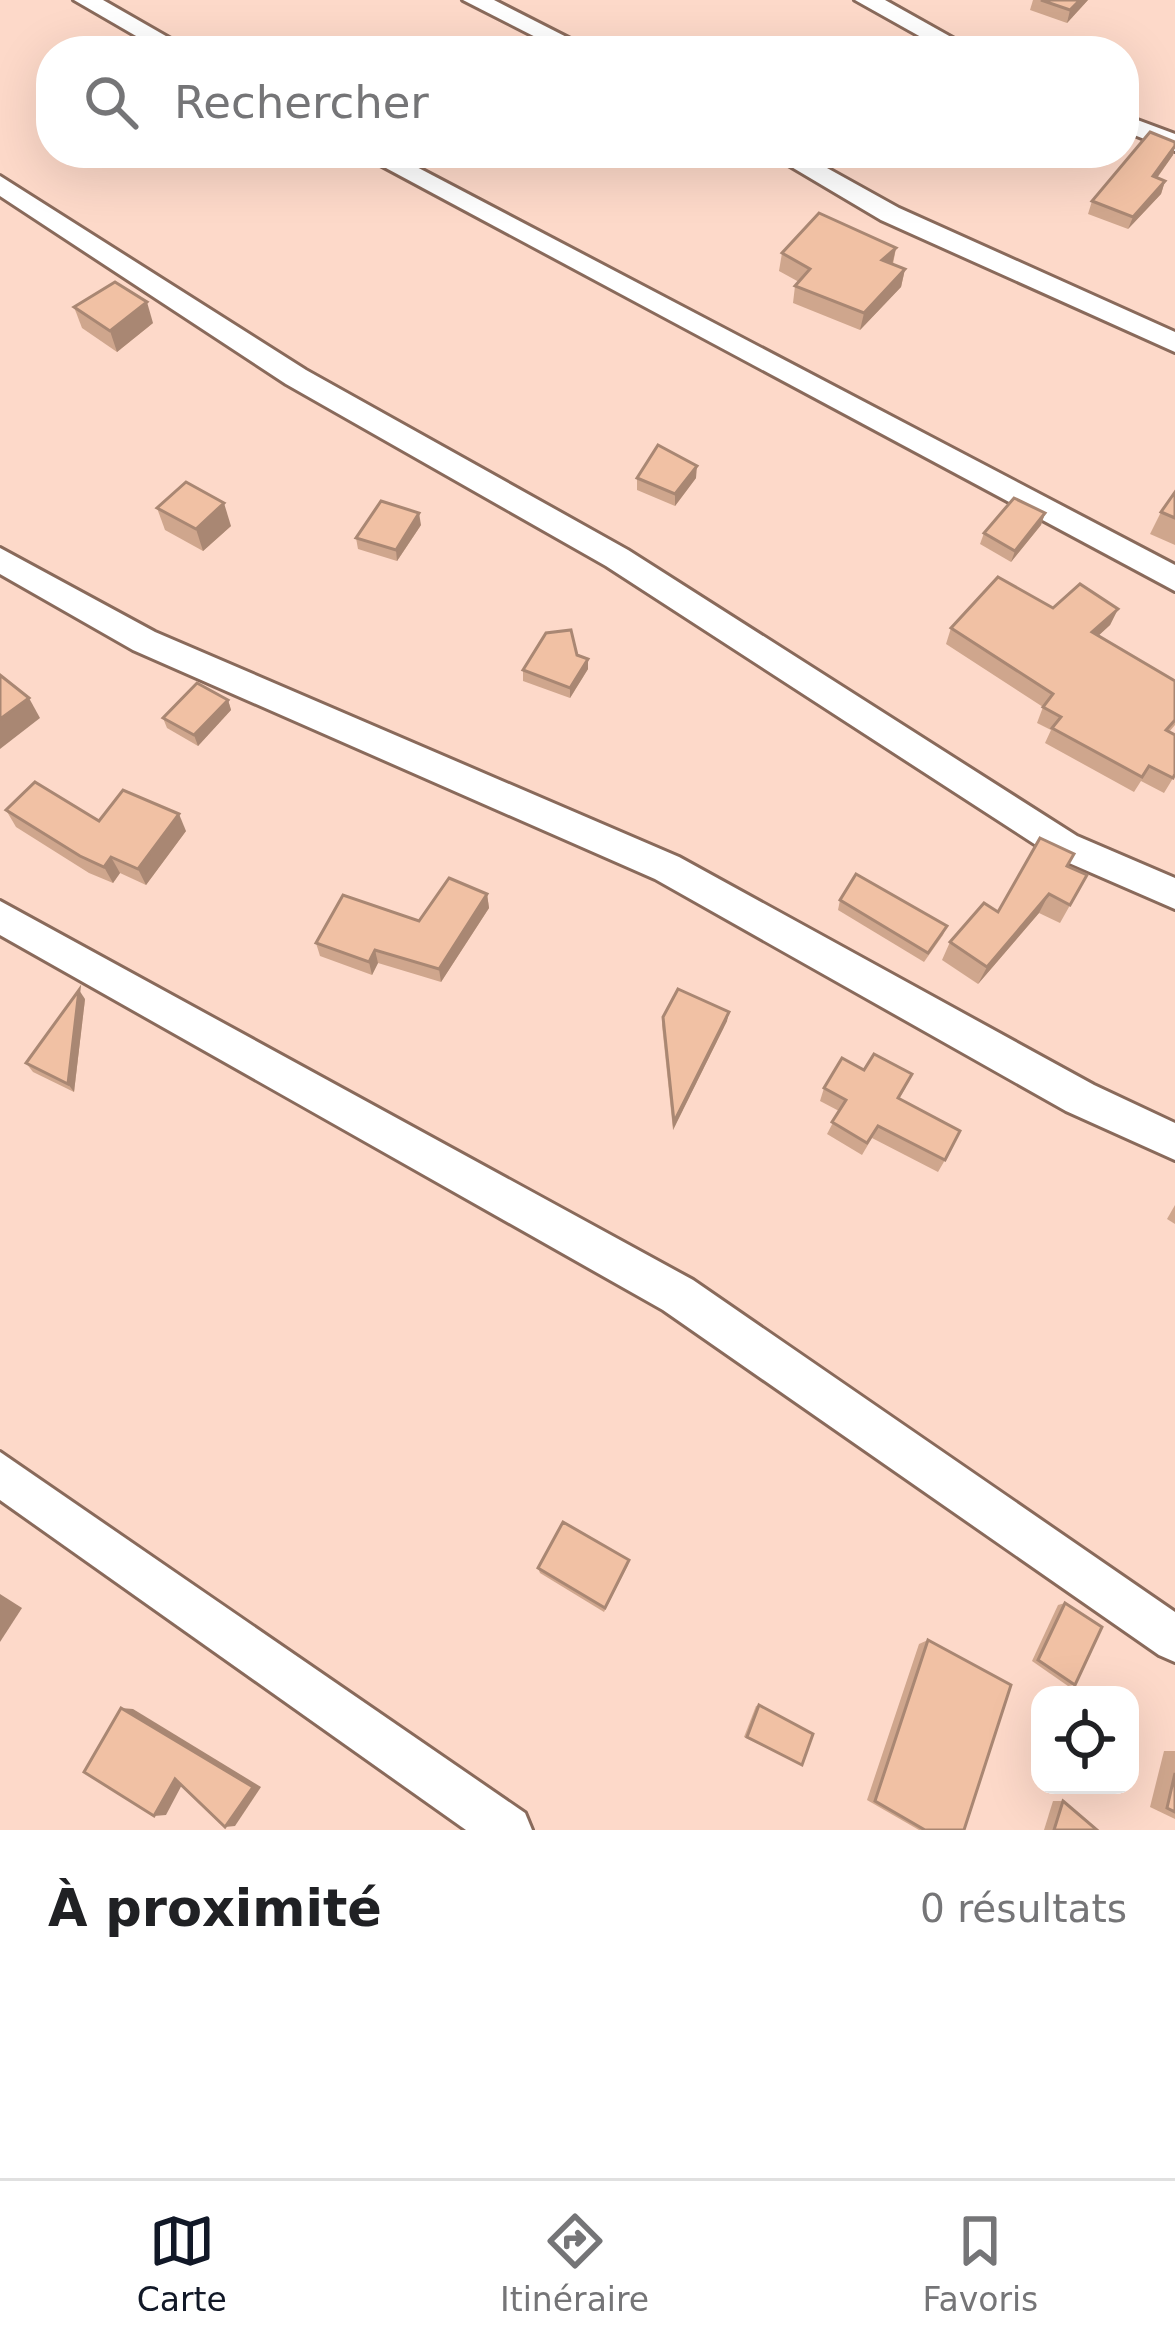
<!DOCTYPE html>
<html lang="fr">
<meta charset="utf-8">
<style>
:root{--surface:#fff;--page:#f6f6f6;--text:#202124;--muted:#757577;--line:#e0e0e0;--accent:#111827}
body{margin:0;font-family:"DejaVu Sans",sans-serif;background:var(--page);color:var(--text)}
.controls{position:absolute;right:36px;bottom:36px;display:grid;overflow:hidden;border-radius:24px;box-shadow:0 12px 48px #0002}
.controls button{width:108px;height:108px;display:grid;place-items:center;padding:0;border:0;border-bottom:3px solid var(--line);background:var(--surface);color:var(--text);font:60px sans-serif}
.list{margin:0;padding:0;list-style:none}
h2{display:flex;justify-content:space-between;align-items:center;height:156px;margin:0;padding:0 48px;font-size:51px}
h2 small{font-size:39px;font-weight:400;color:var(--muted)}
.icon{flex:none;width:66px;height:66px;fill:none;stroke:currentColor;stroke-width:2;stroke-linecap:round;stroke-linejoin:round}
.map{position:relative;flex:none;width:1175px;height:1830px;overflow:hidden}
.search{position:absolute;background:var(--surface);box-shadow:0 12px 48px #0002;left:36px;right:36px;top:36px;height:132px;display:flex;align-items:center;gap:30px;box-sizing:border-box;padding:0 42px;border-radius:48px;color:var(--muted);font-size:45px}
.sheet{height:348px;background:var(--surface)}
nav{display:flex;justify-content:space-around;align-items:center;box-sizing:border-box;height:168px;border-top:3px solid var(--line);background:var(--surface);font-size:33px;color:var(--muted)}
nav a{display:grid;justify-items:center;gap:6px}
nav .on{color:var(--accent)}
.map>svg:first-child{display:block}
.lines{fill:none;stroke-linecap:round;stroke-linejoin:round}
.street-casing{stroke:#896a5b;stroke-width:6}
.street{fill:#fff;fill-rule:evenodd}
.wall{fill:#cfa68d}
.shaded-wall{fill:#a98773}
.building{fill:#f1c1a4;stroke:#a98773;stroke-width:3}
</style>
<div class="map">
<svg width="1175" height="1830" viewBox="0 0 1175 1830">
<rect width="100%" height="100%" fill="#fdd9c9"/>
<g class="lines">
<g class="street-casing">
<g id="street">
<polygon points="74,0 103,0 192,51 162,51"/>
<polygon points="463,0 494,0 594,51 563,51"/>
<polygon points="855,0 885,0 976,51 946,51"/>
<polygon points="1124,115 1175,134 1175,151 1124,131"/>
<polygon points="358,153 390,153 1175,565 1175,591"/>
<polygon points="768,153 800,153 899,208 1175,332 1175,352 881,220"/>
<polygon points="0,176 306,370 628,550 1077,836 1175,878 1175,909 1053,856 606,566 286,384 0,196"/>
<polygon points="0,548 155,632 679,857 1094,1085 1175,1123 1175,1160 1066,1111 655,879 133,650 0,574"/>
<polygon points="0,901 693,1280 1175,1612 1175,1662 1159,1655 663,1310 0,935"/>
<polygon points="0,1452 525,1813 532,1830 466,1830 0,1500"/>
</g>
</g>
<use href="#street" class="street"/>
</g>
<g class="wall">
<polygon points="1033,0 1088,0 1067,23 1030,10"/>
<polygon points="1175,142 1173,155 1157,178 1165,181 1161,194 1128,229 1088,214 1092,201"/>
<polygon points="896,248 893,264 905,269 901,287 860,330 793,303 795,286 799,282 779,271 782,253"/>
<polygon points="74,307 153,323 117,352 82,328"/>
<polygon points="637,478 696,478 675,506 637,490"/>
<polygon points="1175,492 1175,545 1150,534 1161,512"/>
<polygon points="157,508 231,526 203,551 165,530"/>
<polygon points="1045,513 1041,525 1011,562 980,544 984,533"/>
<polygon points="421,525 397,561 358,549 356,538"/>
<polygon points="1053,608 1118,609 1110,625 1098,636 1175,681 1175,725 1169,732 1175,775 1164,793 1141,781 1134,792 1045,743 1051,730 1037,723 1043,707 946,644 951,628"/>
<polygon points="577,655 588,669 570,698 523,681 523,670"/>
<polygon points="228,700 231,710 198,746 167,728 163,718"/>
<polygon points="6,810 99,821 186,831 146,885 120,873 113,883 89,873 16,827"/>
<polygon points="1068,866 1087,875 1060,923 1039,913 978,984 942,960 950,942"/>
<polygon points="487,894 489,908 441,982 378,963 372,975 320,956 316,943 419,921"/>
<polygon points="840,900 947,926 943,935 924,962 838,910"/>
<polygon points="85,999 74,1092 33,1072 26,1063"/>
<polygon points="663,1017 727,1021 673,1130 662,1025"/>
<polygon points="864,1070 906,1087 899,1099 945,1160 938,1172 872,1138 862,1155 827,1134 839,1111 820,1101 824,1088"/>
<polygon points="1175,1205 1175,1224 1167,1219"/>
<polygon points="628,1565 604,1612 540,1573 538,1568"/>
<polygon points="1065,1603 1075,1685 1068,1686 1032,1661 1058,1605"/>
<polygon points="928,1640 964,1830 919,1830 867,1800 919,1644"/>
<polygon points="759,1705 802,1765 744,1737 756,1706"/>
<polygon points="1164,1751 1175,1751 1175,1819 1150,1807"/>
<polygon points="1053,1801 1063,1801 1097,1830 1044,1830"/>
</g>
<g class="shaded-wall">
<polygon points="1080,0 1088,0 1067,23 1070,10"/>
<polygon points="1175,146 1173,155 1149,189 1153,176"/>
<polygon points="1165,181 1161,194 1128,229 1133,217"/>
<polygon points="896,248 892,265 882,260"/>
<polygon points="905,269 901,287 860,330 864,313"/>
<polygon points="147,302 153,323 117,352 110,331"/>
<polygon points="697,466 696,478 675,506 675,494"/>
<polygon points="224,503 231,526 203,551 196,529"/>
<polygon points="419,513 421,525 397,561 396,550"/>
<polygon points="1045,513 1041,525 1011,562 1015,551"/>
<polygon points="1118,609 1110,625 1085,648 1092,632"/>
<polygon points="588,659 588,669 570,698 570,688"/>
<polygon points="29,698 40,718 0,749 0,719"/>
<polygon points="228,700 231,710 198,746 194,735"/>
<polygon points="179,814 186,831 146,885 138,869"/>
<polygon points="111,857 120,873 113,883 104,867"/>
<polygon points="487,894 489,908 441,982 439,969"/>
<polygon points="1049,894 1039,913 978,984 987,967"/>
<polygon points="375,950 378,963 372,975 369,962"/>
<polygon points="79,990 85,999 74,1092 68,1084"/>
<polygon points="729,1012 727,1021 673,1130 674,1122"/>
<polygon points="0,1594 22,1608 0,1642"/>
<polygon points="121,1708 133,1709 261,1787 235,1826 225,1827"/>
<polygon points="175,1779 185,1779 166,1815 154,1816"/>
</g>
<g class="building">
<polygon points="1041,0 1080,0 1070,10"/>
<polygon points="1150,132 1175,142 1175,146 1153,176 1165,181 1133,217 1092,201"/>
<polygon points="819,213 896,248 882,260 905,269 864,313 795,286 810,269 782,253"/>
<polygon points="115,282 147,302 110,331 74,307"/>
<polygon points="658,445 697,466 675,494 637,478"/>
<polygon points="186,482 224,503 196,529 157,508"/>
<polygon points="1175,492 1175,518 1161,512"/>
<polygon points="1014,498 1045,513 1015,551 984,533"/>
<polygon points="381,501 419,513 396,550 356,538"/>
<polygon points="998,577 1053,608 1080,584 1118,609 1092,632 1175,681 1175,720 1166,730 1175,735 1175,774 1173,778 1149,766 1142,777 1052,728 1061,717 1043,707 1053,694 951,628"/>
<polygon points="571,630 577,655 588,659 570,688 523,670 546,633"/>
<polygon points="0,675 29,698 0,719"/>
<polygon points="197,683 228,700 194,735 163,718"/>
<polygon points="35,782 99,821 123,790 179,814 138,869 111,857 104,867 80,856 6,810"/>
<polygon points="1040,838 1074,854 1067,866 1087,875 1070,905 1049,894 987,967 950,942 984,903 998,912"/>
<polygon points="856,874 947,926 928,953 840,900"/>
<polygon points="449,878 487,894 439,969 375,950 369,962 316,943 343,895 419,921"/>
<polygon points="678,989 729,1012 674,1122 663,1017"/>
<polygon points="79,990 68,1084 26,1063"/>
<polygon points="874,1054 912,1074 898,1098 960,1131 945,1160 878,1126 867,1143 832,1122 846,1100 824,1088 842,1058 864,1070"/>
<polygon points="563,1522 629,1560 605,1608 538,1568"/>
<polygon points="1065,1603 1102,1627 1075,1685 1038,1660"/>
<polygon points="928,1640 1011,1685 964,1830 925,1830 875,1801"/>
<polygon points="759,1705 813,1734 802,1765 747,1737"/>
<polygon points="121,1708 253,1787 225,1827 175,1779 154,1816 84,1772"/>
<polygon points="1175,1773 1175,1812 1167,1808"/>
<polygon points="1063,1801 1097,1830 1054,1830"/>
</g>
</svg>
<div class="controls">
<button><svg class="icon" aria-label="locate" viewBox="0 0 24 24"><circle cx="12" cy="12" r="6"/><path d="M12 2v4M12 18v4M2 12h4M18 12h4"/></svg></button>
</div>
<div class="search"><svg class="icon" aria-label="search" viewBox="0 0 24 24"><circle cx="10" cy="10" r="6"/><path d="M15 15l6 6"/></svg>Rechercher</div>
</div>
<section class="sheet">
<h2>À proximité<small>0 résultats</small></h2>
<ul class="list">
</ul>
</section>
<nav>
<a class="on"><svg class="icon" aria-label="map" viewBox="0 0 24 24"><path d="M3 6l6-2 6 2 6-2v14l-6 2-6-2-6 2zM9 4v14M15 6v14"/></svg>Carte</a>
<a><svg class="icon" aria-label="directions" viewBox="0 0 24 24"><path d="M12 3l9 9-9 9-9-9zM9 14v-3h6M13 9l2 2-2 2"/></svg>Itinéraire</a>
<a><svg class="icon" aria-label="saved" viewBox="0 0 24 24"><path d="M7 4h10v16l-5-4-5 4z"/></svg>Favoris</a>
</nav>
